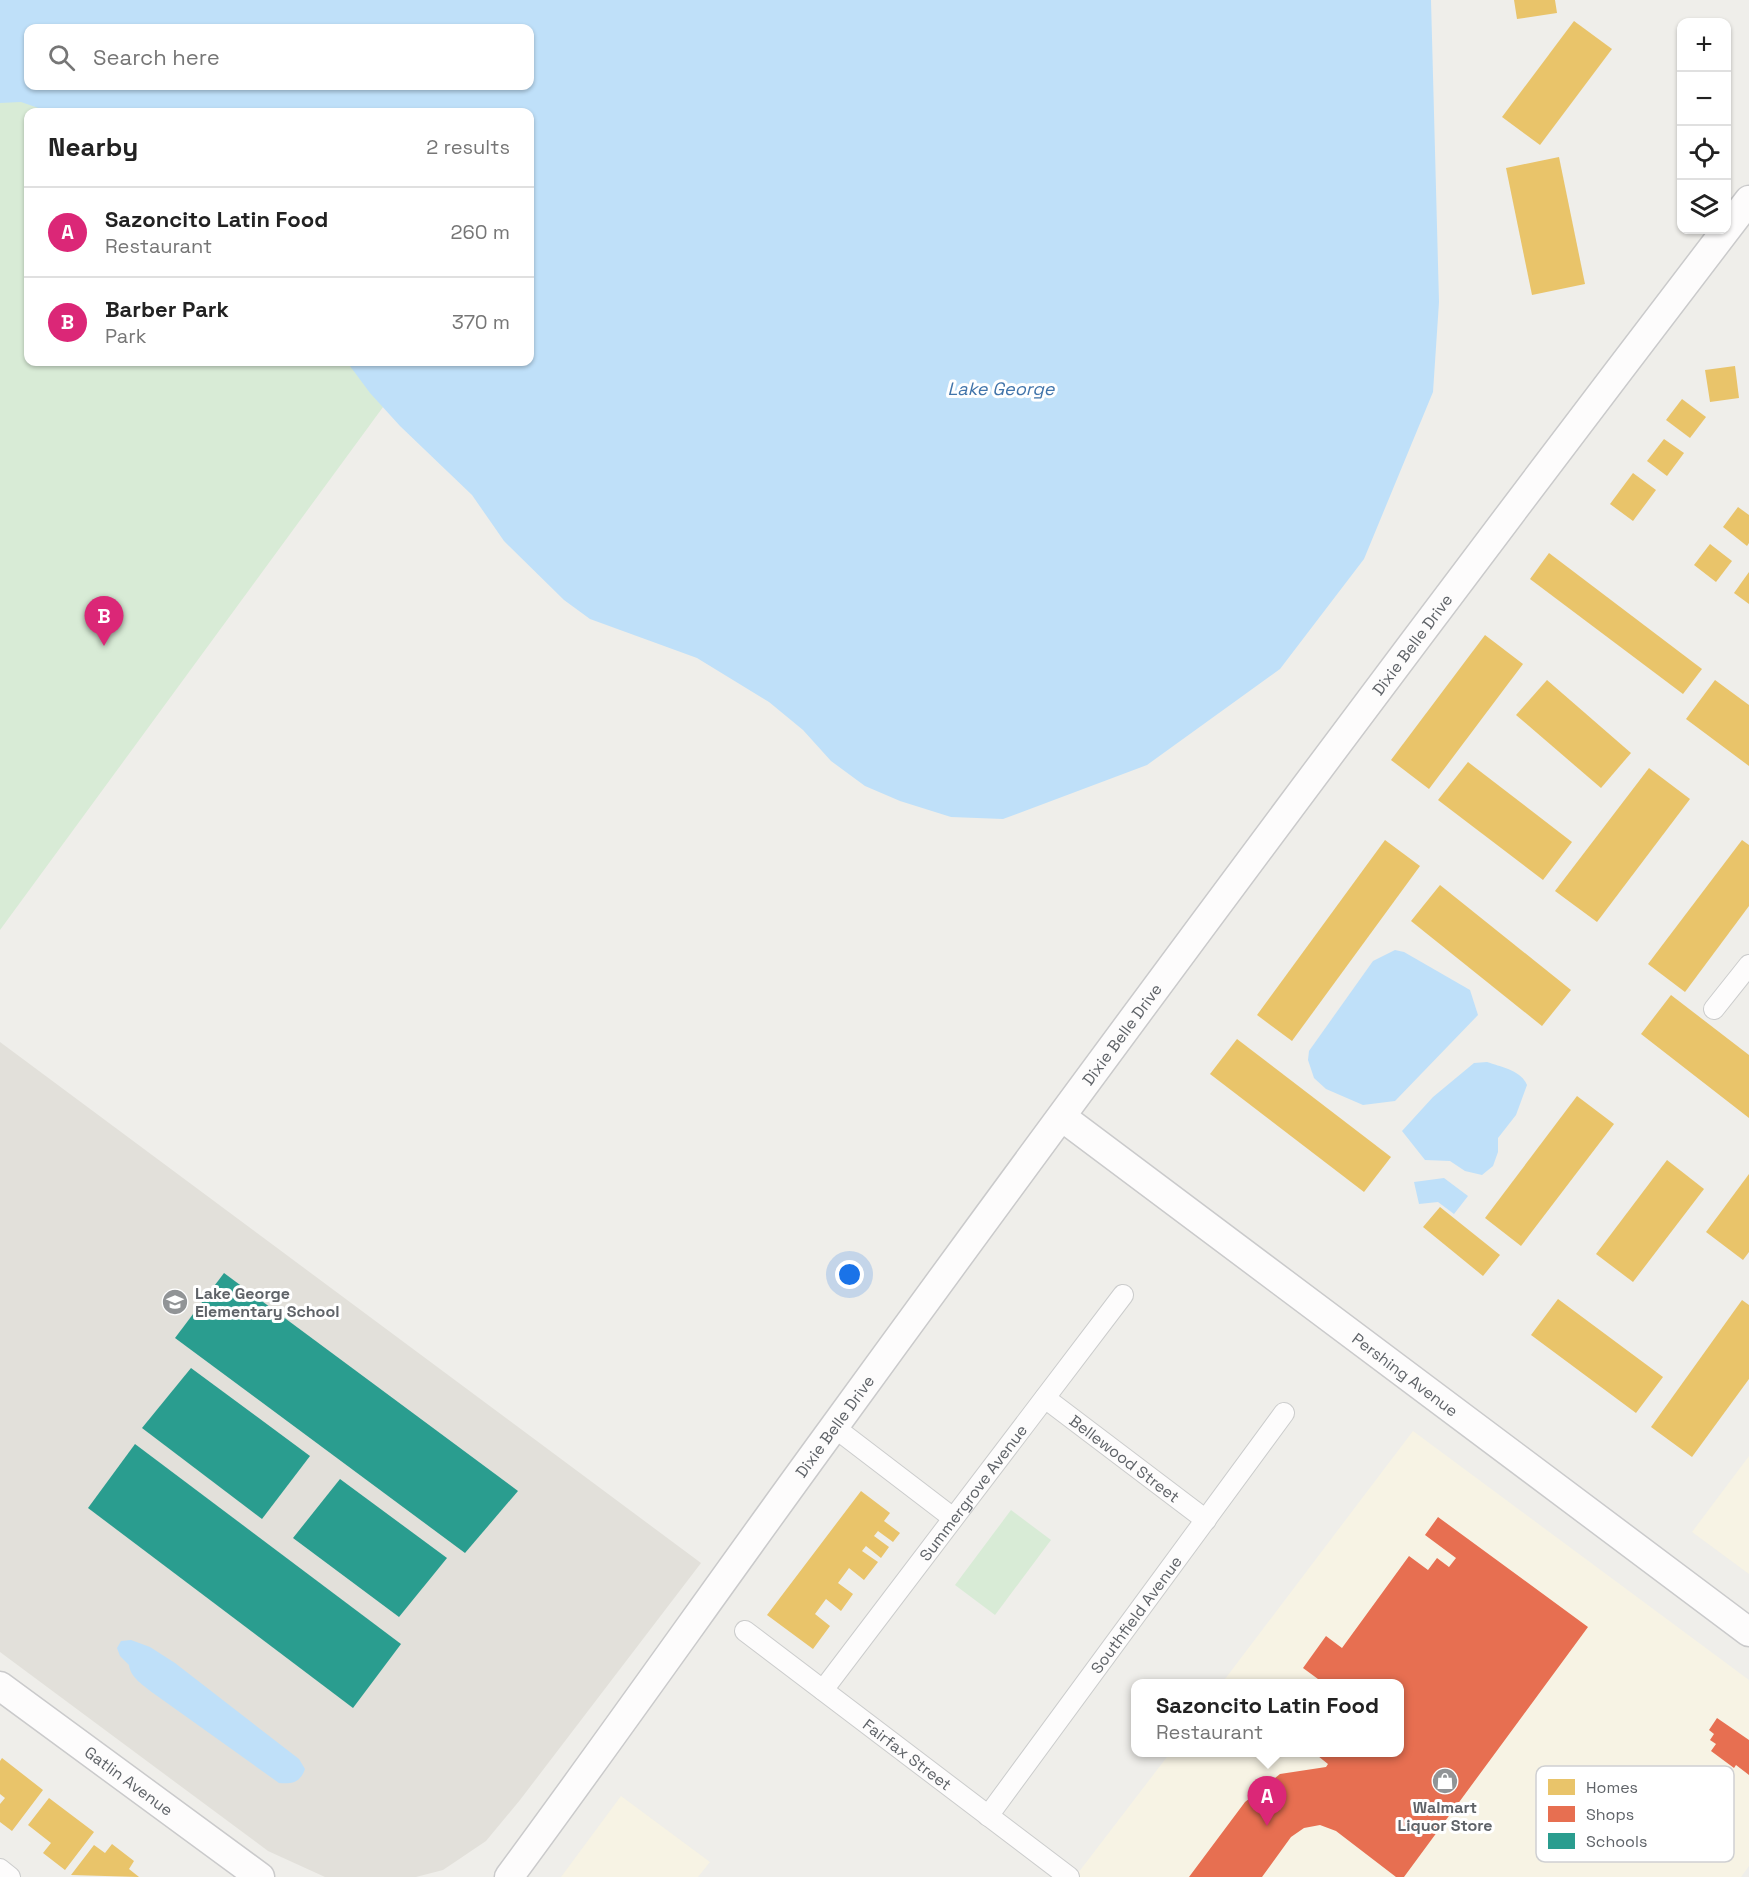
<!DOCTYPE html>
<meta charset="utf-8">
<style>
:root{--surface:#fff;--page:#f6f6f6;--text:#222;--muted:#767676;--line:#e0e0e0;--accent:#db2777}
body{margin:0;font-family:"Space Grotesk",sans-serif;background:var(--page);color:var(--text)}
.controls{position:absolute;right:18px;top:18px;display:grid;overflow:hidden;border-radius:12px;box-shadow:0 2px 4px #0004}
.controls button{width:54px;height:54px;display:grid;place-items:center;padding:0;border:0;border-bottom:2px solid var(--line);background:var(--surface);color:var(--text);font:30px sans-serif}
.you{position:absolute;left:850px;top:1275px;width:21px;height:21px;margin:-15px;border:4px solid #fff;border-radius:50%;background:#1a73e8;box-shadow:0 0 0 9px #1a73e833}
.badge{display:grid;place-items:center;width:39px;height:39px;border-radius:50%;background:var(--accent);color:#fff;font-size:20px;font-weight:700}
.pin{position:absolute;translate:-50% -50px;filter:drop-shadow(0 2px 3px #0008)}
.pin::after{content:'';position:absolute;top:32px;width:21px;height:18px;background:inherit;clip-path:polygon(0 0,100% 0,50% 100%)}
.popup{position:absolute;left:1131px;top:1679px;width:273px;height:78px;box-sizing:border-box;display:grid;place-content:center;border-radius:12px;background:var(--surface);filter:drop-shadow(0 2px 4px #0005);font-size:20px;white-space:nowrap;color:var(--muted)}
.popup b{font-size:22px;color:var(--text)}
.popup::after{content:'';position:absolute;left:50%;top:100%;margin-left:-12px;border:12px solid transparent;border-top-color:var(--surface)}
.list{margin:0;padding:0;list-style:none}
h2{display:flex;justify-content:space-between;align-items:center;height:78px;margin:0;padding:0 24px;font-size:26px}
h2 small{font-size:20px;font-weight:400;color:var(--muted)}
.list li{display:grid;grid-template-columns:39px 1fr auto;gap:18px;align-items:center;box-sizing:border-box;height:90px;padding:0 24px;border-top:2px solid var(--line)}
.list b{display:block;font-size:22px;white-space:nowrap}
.list p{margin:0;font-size:20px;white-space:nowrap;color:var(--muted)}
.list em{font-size:20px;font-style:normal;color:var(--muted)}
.icon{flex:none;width:33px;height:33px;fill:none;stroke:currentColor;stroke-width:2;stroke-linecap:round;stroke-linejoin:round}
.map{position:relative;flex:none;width:1749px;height:1877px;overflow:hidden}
.search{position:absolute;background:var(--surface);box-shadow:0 2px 4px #0004;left:24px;top:24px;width:510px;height:66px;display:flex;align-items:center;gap:15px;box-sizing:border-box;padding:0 21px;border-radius:12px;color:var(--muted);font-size:22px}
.panel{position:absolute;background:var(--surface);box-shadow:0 2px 4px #0004;left:24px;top:108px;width:510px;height:258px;border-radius:12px}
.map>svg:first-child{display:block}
.commercial{fill:#f7f3e4}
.education{fill:#e2e0da}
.green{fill:#d8ebd6}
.water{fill:#bfe0f9;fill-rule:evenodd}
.homes{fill:#e9c46a}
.shops{fill:#e76f51}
.schools{fill:#2a9d8f}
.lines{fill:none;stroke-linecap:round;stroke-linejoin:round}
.street-casing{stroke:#cbcccc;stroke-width:22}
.secondary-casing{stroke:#cacacb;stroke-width:31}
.street{stroke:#fdfcfc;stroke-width:20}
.secondary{stroke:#fdfcfc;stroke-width:28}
.labels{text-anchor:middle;stroke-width:6;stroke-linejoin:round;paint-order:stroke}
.street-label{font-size:16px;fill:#5f6368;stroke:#fff}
.poi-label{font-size:16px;font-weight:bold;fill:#5f6368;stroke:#fff;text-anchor:start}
.water-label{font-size:18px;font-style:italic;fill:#4174aa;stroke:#fff}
.key{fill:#fff;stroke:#cfd0d2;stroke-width:1.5}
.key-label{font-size:16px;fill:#5f6368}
</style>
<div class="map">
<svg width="1749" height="1877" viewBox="0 0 1749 1877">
<rect width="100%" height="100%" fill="#efeeea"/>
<g class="commercial">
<polygon points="1413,1431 1749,1680 1749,1866 1741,1877 1075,1877 1170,1753 1399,1752 1399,1684 1222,1683"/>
<polygon points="1749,1456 1749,1574 1692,1532"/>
<polygon points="621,1796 710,1862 698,1877 561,1877"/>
</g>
<polygon class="education" points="0,1042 701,1563 520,1800 486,1841 443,1870 416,1877 325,1877 268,1851 0,1652"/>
<g class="green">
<polygon points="0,0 28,28 28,86 530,86 530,112 28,112 28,362 416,362 0,930"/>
<polygon points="1011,1510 1051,1540 995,1615 955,1585"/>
</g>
<g class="water">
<path d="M0,0H1431L1439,302L1433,392L1364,559L1280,669L1147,765L1003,819L951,817L900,801L865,786L831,761L803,730L769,702L697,658L590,619L564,600L504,541L472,495L400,426L370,393L347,362H530V112H50L21,102L0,103ZM530,28V86H28V28Z"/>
<polygon points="1395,950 1404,952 1470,990 1478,1015 1395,1101 1363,1105 1326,1089 1314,1078 1308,1060 1309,1051 1373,961"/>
<path d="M1487,1062C1501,1067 1521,1070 1527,1085L1516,1115L1498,1138V1152L1493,1166L1482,1175L1465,1171L1450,1161L1425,1160L1402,1131L1433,1097L1474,1063Z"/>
<polygon points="1444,1178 1468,1196 1454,1214 1438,1202 1419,1204 1414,1182"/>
<path d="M131,1640L150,1647L175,1663L299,1759L305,1769C300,1783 292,1784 279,1783L153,1693C144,1686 130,1677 129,1665L120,1656L117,1648L121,1641Z"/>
</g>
<g class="homes">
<polygon points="1514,0 1555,0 1557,13 1517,19"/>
<polygon points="1574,21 1612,49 1540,145 1502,117"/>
<polygon points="1559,157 1585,284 1532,295 1506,168"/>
<polygon points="1735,366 1739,398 1710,402 1705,370"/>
<polygon points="1682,399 1706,417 1690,438 1666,420"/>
<polygon points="1664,439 1684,453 1667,476 1647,461"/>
<polygon points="1633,473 1656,490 1633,521 1610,504"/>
<polygon points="1738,507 1749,515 1749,543 1747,546 1723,527"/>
<polygon points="1710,544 1732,561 1716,582 1694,565"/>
<polygon points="1549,553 1702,669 1683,694 1530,579"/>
<polygon points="1749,572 1749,604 1734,593"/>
<polygon points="1485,635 1523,664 1429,789 1391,760"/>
<polygon points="1547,680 1631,753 1601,788 1516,715"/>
<polygon points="1715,680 1749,705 1749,766 1686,719"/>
<polygon points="1468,762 1572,842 1543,880 1438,800"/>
<polygon points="1649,768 1690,799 1597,922 1555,891"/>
<polygon points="1385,840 1420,866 1292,1041 1257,1015"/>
<polygon points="1742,840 1749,845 1749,906 1685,992 1648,964"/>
<polygon points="1440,885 1571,990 1542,1026 1411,921"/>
<polygon points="1671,995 1749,1055 1749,1118 1641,1034"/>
<polygon points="1237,1039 1391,1157 1364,1192 1210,1074"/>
<polygon points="1577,1096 1614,1124 1521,1246 1485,1218"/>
<polygon points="1667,1160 1704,1189 1633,1282 1596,1254"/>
<polygon points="1749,1174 1749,1252 1743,1260 1706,1232"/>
<polygon points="1440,1207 1500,1255 1483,1276 1423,1227"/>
<polygon points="1558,1299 1663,1377 1636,1413 1531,1335"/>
<polygon points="1742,1300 1749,1305 1749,1379 1692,1457 1651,1427"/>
<polygon points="861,1491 890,1513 884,1521 900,1533 893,1542 878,1531 874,1536 889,1547 881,1558 866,1546 862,1551 878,1562 864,1580 849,1568 838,1583 853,1594 841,1611 826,1599 815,1614 830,1626 813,1649 767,1615"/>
<polygon points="2,1758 43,1790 12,1831 0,1822 0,1804 5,1798 0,1794 0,1761"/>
<polygon points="49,1798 94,1832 65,1870 43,1853 51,1843 28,1825"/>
<polygon points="112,1844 134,1861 129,1869 139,1877 71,1875 94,1845 105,1853"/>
</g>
<g class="shops">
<polygon points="1438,1517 1588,1627 1404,1877 1396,1877 1336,1831 1320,1825 1304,1828 1291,1837 1262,1877 1189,1877 1245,1802 1280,1774 1326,1767 1328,1764 1313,1752 1399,1752 1399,1684 1315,1684 1318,1679 1303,1668 1326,1636 1342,1648 1409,1556 1428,1570 1437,1558 1449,1567 1456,1558 1425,1535"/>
<polygon points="1717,1718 1749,1740 1749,1775 1736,1765 1734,1768 1711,1751 1716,1744 1710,1740 1714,1734 1709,1730"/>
</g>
<g class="schools">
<polygon points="224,1273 518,1491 465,1553 175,1338"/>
<polygon points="191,1368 310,1456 262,1519 142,1428"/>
<polygon points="135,1444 401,1644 353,1708 88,1508"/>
<polygon points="340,1479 447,1558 399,1617 293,1538"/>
</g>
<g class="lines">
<g class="street-casing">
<g id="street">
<polyline points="1714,1009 1749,965"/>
<path id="s1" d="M1045,1398L1206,1520"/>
<polyline points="834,1427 953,1518"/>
<path id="s2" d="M745,1631L1069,1877"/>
<path id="s3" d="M823,1690L1123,1295"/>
<path id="s4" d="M988,1816L1284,1413"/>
<polyline points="0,1869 10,1877"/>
</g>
</g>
<g class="secondary-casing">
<g id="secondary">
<path id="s5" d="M1062,1117L1749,1632"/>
<path id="s6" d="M0,1686L260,1877"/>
<path id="s7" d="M509,1877C619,1728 725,1576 834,1427C1134,1014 1439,605 1749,200"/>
</g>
</g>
<use href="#street" class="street"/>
<use href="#secondary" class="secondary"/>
</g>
<defs>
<g id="school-disc" transform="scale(1.35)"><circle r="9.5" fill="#919496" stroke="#fff"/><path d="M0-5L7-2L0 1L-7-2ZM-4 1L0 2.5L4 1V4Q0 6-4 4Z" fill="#fff"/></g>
<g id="shop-disc" transform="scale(1.35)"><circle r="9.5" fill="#919496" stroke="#fff"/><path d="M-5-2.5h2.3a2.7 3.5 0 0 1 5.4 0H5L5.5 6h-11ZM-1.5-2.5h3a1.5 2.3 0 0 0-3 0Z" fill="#fff"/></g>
</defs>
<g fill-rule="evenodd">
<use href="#school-disc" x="175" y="1302"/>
<use href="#shop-disc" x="1445" y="1781"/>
</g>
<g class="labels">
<g class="street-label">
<text dy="6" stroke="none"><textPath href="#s7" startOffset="1528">Dixie Belle Drive</textPath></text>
<text dy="6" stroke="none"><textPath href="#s7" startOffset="1042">Dixie Belle Drive</textPath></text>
<text dy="6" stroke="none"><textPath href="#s5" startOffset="429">Pershing Avenue</textPath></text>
<text dy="6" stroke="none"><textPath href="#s7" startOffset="556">Dixie Belle Drive</textPath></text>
<text dy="6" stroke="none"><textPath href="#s1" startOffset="100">Bellewood Street</textPath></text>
<text dy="6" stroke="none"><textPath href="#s3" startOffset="248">Summergrove Avenue</textPath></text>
<text dy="6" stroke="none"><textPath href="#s4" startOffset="250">Southfield Avenue</textPath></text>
<text dy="6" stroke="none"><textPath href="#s2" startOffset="204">Fairfax Street</textPath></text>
<text dy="6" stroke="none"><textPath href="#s6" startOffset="160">Gatlin Avenue</textPath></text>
</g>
<g class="poi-label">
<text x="195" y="1299">Lake George<tspan x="195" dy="18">Elementary School</tspan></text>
<text x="1445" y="1813" text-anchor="middle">Walmart<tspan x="1445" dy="18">Liquor Store</tspan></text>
</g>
<g class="water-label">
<text x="1001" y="395">Lake George</text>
</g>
</g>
<rect x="1536" y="1766" width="198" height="96" rx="9" class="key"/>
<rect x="1548" y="1779" width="27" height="16" fill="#e9c46a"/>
<rect x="1548" y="1806" width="27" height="16" fill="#e76f51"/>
<rect x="1548" y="1833" width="27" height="16" fill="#2a9d8f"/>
<g class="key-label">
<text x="1586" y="1793">Homes</text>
<text x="1586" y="1820">Shops</text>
<text x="1586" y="1847">Schools</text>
</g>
</svg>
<div class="controls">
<button>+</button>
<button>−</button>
<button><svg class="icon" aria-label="locate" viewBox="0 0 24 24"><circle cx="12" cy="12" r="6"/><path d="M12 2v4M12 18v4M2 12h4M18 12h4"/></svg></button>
<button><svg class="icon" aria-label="layers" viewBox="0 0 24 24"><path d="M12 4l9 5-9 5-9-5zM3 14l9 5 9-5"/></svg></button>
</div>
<div class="you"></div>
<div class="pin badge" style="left:1267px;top:1826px">A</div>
<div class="popup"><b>Sazoncito Latin Food</b>Restaurant</div>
<div class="pin badge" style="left:104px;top:646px">B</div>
<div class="search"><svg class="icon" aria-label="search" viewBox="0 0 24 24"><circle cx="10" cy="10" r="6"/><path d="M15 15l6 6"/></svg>Search here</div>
<section class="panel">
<h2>Nearby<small>2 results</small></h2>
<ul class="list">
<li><span class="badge">A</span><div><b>Sazoncito Latin Food</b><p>Restaurant</p></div><em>260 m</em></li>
<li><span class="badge">B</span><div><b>Barber Park</b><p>Park</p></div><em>370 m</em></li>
</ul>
</section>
</div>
